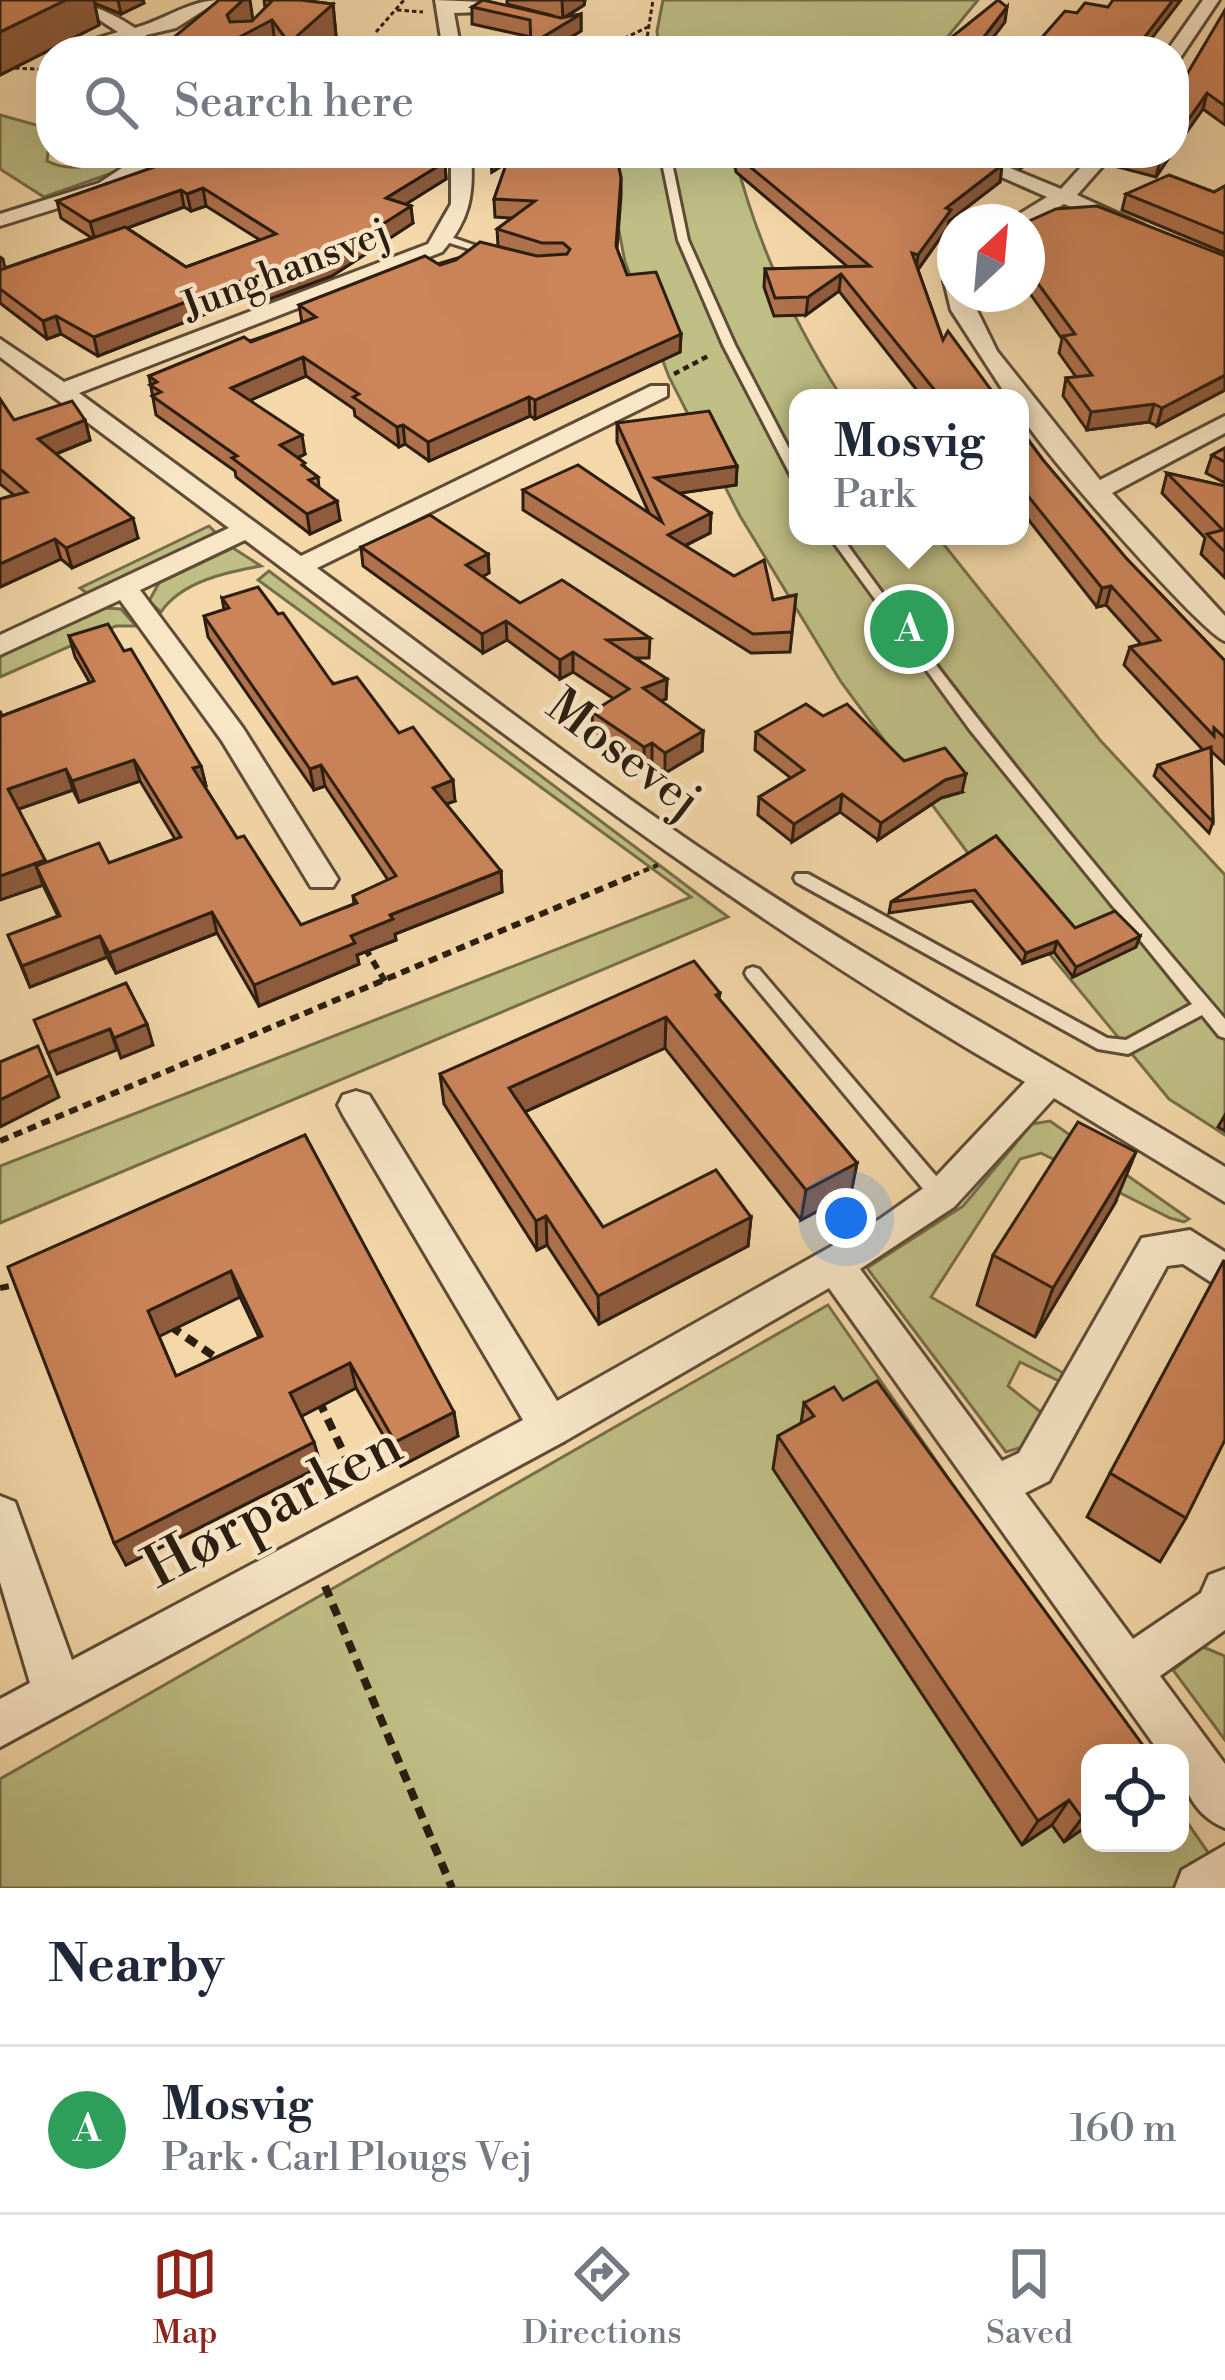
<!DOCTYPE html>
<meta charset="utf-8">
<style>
:root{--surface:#fff;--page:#f6f6f7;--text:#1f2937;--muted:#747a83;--line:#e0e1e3;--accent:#8f2418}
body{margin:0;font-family:"Libre Bodoni",serif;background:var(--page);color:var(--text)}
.controls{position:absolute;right:36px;bottom:36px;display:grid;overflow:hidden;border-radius:24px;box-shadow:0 12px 48px #0002}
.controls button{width:108px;height:108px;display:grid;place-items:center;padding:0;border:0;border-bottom:3px solid var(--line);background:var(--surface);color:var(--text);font:60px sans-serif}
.compass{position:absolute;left:937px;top:204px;width:108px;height:108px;border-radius:50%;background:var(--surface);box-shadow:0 12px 48px #0002;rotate:26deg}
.you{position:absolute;left:846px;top:1218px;width:42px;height:42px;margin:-30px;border:9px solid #fff;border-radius:50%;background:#1a73e8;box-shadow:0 0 0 18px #1a73e833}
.badge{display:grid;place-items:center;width:78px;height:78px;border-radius:50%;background:var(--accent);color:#fff;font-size:39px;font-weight:700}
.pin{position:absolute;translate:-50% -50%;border:6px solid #fff;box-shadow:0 3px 12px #0006}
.popup{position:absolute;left:789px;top:389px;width:240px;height:156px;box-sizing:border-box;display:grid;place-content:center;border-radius:24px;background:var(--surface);filter:drop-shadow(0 3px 9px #0005);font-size:39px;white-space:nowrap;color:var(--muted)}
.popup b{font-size:45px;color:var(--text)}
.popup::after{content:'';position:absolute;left:50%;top:100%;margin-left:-24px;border:24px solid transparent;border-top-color:var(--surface)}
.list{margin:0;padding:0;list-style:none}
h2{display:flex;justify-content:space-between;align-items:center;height:156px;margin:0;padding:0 48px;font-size:51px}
h2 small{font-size:39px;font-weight:400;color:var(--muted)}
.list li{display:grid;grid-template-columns:78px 1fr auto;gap:36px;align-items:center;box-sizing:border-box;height:168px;padding:0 48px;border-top:3px solid var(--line)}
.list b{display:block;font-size:45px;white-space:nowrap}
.list p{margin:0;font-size:39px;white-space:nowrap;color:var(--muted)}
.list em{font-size:39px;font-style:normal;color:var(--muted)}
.icon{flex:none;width:66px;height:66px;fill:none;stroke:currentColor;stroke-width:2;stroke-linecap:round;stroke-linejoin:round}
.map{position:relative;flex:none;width:1225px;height:1888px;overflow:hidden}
.search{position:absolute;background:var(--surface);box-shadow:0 12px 48px #0002;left:36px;right:36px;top:36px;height:132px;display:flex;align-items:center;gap:30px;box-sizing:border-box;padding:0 42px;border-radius:48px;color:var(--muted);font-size:45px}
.sheet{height:324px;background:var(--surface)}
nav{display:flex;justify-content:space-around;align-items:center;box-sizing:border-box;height:168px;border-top:3px solid var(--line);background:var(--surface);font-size:33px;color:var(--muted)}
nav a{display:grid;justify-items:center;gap:6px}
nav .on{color:var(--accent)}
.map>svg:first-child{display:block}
.green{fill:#bfbe85;stroke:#766e4a;stroke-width:3}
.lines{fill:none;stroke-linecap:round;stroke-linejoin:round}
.lane-casing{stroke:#5e4c36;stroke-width:6}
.street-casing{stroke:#5e4c36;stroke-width:6}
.path-far3{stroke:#2c1e10;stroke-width:3;stroke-dasharray:4.5 3;stroke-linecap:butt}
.path-far2{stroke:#2c1e10;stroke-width:4.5;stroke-dasharray:6 4.5;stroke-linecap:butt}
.path-far1{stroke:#2c1e10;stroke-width:6;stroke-dasharray:9 6;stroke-linecap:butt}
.path{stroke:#2c1e10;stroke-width:8;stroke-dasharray:12 8;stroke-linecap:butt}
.lane{fill:#f8e6c7;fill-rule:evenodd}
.street{fill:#f8e6c7;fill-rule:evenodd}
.wall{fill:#af724d;stroke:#2c1e10;stroke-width:3;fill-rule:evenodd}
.shaded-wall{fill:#8f5c3e;stroke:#2c1e10;stroke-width:3}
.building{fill:#cc8459;stroke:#2c1e10;stroke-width:3;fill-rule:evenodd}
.labels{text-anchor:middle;stroke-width:9;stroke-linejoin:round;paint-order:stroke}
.far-street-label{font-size:39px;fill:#2c1e10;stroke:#f8e6c7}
.street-label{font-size:48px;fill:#2c1e10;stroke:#f8e6c7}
.near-street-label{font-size:57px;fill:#2c1e10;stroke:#f8e6c7}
</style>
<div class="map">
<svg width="1225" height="1888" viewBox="0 0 1225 1888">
<rect width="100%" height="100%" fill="#f4d8a9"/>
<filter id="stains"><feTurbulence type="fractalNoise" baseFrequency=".00167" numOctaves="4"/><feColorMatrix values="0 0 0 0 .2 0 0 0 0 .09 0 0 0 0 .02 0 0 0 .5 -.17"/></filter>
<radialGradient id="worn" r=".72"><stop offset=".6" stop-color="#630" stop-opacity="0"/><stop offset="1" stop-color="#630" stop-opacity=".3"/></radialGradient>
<g class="green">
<polygon points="663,0 978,0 936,51 659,51 657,31"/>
<path d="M0,115L51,129L47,161C83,179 106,153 139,153L118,171L44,197L0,169Z"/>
<path d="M604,153H734C756,240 793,322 842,398H798V536H937L1100,740L1225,875V1135L1169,1099L982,872L841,682L740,516L669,377L625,262Z"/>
<polygon points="209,526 215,532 212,537 92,597 80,588"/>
<path d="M233,548L261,566C226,572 181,582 161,612L149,601L159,583Z"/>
<polygon points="269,571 728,917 0,1223 0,1166 691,897 258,580"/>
<polygon points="105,608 121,609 136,626 116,626 0,677 0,654"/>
<polygon points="1050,1121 1189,1219 1184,1222 1170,1218 1041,1153 1020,1159 931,1297 1065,1374 1061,1382 1020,1362 1008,1386 1042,1413 1022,1447 1006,1452 867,1268 963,1206 1032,1124"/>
<polygon points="828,1305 1139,1753 1090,1753 1090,1843 1180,1843 1180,1812 1225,1877 1225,1888 0,1888 0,1779"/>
<polygon points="1203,1647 1225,1656 1225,1740 1173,1670"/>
</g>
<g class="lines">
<g class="lane-casing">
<g id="lane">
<polygon points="451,41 454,46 382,51 386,48"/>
<polygon points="660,153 670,153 688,240 735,345 798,466 798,482 792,478 723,345 678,240"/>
<polygon points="440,236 448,236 500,254 495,257 440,240"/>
<path d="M829,536H841C961,704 1091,863 1225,1019V1038L1219,1036L1202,1015L1128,1054L1098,1049L796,882L794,878L796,874H808L1107,1038L1126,1040L1192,1004L970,730Z"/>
<polygon points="753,967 759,969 948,1190 950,1196 948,1202 941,1204 934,1202 747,977 745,973 747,969"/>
</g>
</g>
<g class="street-casing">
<g id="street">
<path d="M44,0C80,0 105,8 135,28C164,20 190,0 220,0L176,28L146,35L147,44L129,40L85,51H56L118,32L95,17Z"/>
<polygon points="435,0 483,2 522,14 514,19 483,12 454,13 461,51 443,51"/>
<polygon points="1203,0 1219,0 1180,58 1174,59 1174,51 1167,51"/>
<polygon points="145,153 221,159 231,165 221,171 158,162 113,191 0,226 0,214 99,183"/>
<path d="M451,153H471C474,195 470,220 442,252L79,393L301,556L651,386H667V396L317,568C442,660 565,756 694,844C865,961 1048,1058 1225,1167V1202L1054,1098L954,1207L860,1269L1002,1461L1019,1453L1142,1238L1190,1230L1225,1252V1291L1183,1264L1167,1266L1049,1481L1025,1493L1133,1639L1201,1593L1209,1575L1225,1569V1630L1160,1676L1225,1764V1828C1193,1815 1180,1785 1180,1753H1160L829,1288L565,1441L0,1747V1699L30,1683L0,1582V1496L15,1502L72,1660L523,1420L343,1115L338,1105L343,1095L356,1091L369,1095L557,1401L880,1219L928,1185L1025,1082C749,924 500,731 245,540L140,590L243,728L338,879L333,887H311L222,741L120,600L0,655V635L229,528L0,357V339L64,382L428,244L451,204Z"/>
<polygon points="947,153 974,153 1061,189 1094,153 1114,153 1077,195 1143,225 1126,229 1064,204 1027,224 1006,222 1047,197"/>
<path d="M955,275V294H969L997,351L1100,480L1225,416V433L1112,493L1225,616V641C1203,635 1036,445 1022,416C1019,411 1020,404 1020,398H1008L951,310L944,281Z"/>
<polygon points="1225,1845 1225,1888 1175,1888 1182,1870"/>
</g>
</g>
<g class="path-far3">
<polyline points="397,10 423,12"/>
<polyline points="376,32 404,0"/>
<polyline points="597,51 648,27"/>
<polyline points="645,51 653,0"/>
<polyline points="0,67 49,70"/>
</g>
<g class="path-far2">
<polyline points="674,374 710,355"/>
<polyline points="624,879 658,865"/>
</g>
<g class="path-far1">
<polyline points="365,948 385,981"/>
<polyline points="0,1141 632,876"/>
<polyline points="0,1288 20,1284"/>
</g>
<g class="path">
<polyline points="170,1326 218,1359"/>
<polyline points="319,1401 360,1487"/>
<polyline points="325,1586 452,1888"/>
</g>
<use href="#lane" class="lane"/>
<use href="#street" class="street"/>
</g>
<g class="wall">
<polygon points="0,0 143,0 144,3 121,14 94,3 99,25 0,75"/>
<polygon points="264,0 300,0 333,4 336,36 321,51 176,51 173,38 253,21 265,8"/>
<polygon points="507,0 585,0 584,5 566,17 581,14 581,31 548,51 531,51 531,37 472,24 472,7 554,16 507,4"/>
<polygon points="1225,10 1225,125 1203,109"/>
<polygon points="239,153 413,153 408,159 328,162 239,156"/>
<polygon points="491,153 628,153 628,159 617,160 621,178 621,196 617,249 627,275 681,334 680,352 535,419 530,416 429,461 405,444 399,447 355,416 354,409 306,376 250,400 305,454 298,458 306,468 318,477 319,488 340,520 310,534 236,477 235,471 156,415 149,376 302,323 299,305 498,246 497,229 512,218 495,217 494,199 507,163 492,172"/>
<polygon points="732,153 975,153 1002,165 1000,182 949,221 948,227 918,270 943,340 997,398 923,398 839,291 806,315 774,316 764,287 765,269 848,267 736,172"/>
<polygon points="985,153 1063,153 1042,163 1034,159 1021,168"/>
<polygon points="1112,153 1172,153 1156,177 1110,165"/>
<path d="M445,162L446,179L406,204L413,223L332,276L267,300L257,294L98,356L61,334L47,339L0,303V257L3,259L5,268L92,238L61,218L57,201L325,166ZM206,206L260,240L186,267L127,228L184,207L191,211Z"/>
<polygon points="1225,186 1225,253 1122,210 1126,194 1214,192"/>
<polygon points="1027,222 1225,256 1225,390 1157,426 1149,422 1087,430 1063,396 1066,378 1076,377 1059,353 1062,339 1031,295 1026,294"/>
<polygon points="0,399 14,420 85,420 90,440 56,454 138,538 72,568 61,559 0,587 0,499 14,495 0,484"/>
<polygon points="617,423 737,466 736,485 679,493 711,513 710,533 685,546 773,600 796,595 790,652 751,653 523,510 523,490 649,513 617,442"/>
<polygon points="1020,429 1043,460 1126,558 1225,661 1225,764 1211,751 1213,822 1209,833 1154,776 1158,765 1203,750 1124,665 1130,647 1141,644 1106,605 1097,607 1020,509"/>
<polygon points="1225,448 1225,483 1206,473 1212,455"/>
<polygon points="1167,473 1225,486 1225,578 1201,554 1205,538 1162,493"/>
<polygon points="361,547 488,554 489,573 482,577 520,603 650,638 649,658 635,658 667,679 666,699 660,701 703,731 702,751 665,773 652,762 644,767 593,731 592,712 614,699 573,672 560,679 507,640 483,653 363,566"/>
<path d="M222,598L399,733L455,801L446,804L501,871L502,892L395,934L396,940L357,955L359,964L259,1006L217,933L116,973L107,957L30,987L8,935L58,916L43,885L0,900V711L2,716L90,683L75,657L69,636L124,651L201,766L206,786L205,787L237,838L301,925L354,904L353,896L388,880L325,786L314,790L208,637L204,616L224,610ZM140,781L175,839L109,863L46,862L18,809L73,790L79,802Z"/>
<polygon points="823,716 962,792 941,798 878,840 840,812 792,842 758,815 759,797 791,778 755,750 756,732"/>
<polygon points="996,836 1075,928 1140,936 1136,947 1073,977 1054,952 1023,963 972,901 889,913 891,902"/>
<polygon points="720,993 719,999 857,1163 851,1193 801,1220 665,1048 525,1112 603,1227 751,1217 748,1246 599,1324 547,1245 537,1250 444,1104 440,1074"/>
<polygon points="1225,1115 1225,1131 1218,1127"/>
<path d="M305,1135L458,1436L401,1466L356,1388L301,1416L321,1466L126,1565L8,1267ZM240,1297L259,1337L176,1376L159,1336Z"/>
<polygon points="1115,1203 1035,1337 977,1305 993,1255"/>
<polygon points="804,1403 1090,1753 1090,1824 1064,1842 1052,1825 1022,1845 773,1469 778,1436 801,1423"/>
<polygon points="1110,1473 1186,1518 1160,1562 1087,1517"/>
</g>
<g class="shaded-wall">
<polygon points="66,0 94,0 99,25 0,75 0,32"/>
<polygon points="118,0 143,0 144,3 121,14"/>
<polygon points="243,0 250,0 254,27 272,20 276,51 227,51 227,15"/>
<polygon points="565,0 585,0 584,5 563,18 562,1"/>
<polygon points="1173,0 1181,0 1142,51 1134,51"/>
<polygon points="333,4 336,36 321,51 290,51 289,43"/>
<polygon points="1007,7 1005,22 983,51 973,51"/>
<polygon points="581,14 581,31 548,51 531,51 531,44"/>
<polygon points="1207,93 1203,109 1174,150 1174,140"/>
<polygon points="494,153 515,153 515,157 492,172 491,155"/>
<polygon points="1023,153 1035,153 1034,159 1021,168"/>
<polygon points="1044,153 1063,153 1042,163"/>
<polygon points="1165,153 1172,153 1156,177 1160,161"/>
<polygon points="445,162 446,179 387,216 386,198"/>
<polygon points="1002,165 1000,182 949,221 948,227 916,272 918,255 946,208"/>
<polygon points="203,188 206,206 191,211 187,194"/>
<polygon points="181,190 184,207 95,240 90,222"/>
<polygon points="411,206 413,223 332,276 267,300 264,282"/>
<polygon points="841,274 839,291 806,315 808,297"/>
<polygon points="254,276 257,294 98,356 94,337"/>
<polygon points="56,316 61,334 47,339 43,321"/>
<polygon points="681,334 680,352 535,419 535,400"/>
<polygon points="303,357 306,376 235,407 231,388"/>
<polygon points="1225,375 1225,390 1157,426 1162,408"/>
<polygon points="529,397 530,416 429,461 428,442"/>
<polygon points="1154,404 1149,422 1087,430 1091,412"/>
<polygon points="85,420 90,440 43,459 38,439"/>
<polygon points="403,425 405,444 399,447 397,427"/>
<polygon points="302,435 305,454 283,464 280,445"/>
<polygon points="737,466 736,485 654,497 655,478"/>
<polygon points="337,501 340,520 310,534 307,514"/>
<polygon points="711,513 710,533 667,554 668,535"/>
<polygon points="133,518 138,538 72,568 66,548"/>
<polygon points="55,539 61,559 0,587 0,564"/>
<polygon points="488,554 489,573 467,585 466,565"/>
<polygon points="1111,586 1106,605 1097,607 1102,588"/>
<polygon points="506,621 507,640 483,653 482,634"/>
<polygon points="573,652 573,672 560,679 560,660"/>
<polygon points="667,679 666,699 643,708 643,688"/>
<polygon points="703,731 702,751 665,773 665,753"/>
<polygon points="652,743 652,762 644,767 644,747"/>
<polygon points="134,760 140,781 79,802 72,781"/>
<polygon points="321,765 325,786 314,790 310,769"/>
<polygon points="201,766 206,786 198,789 193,768"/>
<polygon points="66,769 73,790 16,810 8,789"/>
<polygon points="966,774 962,792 941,798 878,840 881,823 945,780"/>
<polygon points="453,780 455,801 435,808 433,788"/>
<polygon points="842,794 840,812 792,842 794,824"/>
<polygon points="45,860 53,881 36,866 43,885 0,900 0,876"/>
<polygon points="501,871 502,892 395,934 396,940 357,955 359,964 259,1006 254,985 390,915"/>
<polygon points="212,912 217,933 116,973 109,953"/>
<polygon points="100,936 107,957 30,987 22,966"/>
<polygon points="1140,936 1136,947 1073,977 1076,967"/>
<polygon points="1057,941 1054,952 1023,963 1026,953"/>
<polygon points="666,1017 665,1048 511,1118 509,1088"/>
<polygon points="147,1024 153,1045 121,1058 114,1038"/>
<polygon points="110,1029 117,1050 57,1074 48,1053"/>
<polygon points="50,1075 59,1097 0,1127 0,1100"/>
<polygon points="1136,1152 1115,1203 1035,1337 1053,1288"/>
<polygon points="857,1163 851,1193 801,1220 806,1190"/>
<polygon points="546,1216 547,1245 537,1250 536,1221"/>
<polygon points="751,1217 748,1246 599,1324 598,1296"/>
<polygon points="231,1271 240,1297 158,1337 148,1311"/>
<polygon points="350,1363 356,1388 298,1418 290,1393"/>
<polygon points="454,1412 458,1436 401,1466 395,1442"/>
<polygon points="314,1442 321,1466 126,1565 114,1543"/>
<polygon points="1069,1800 1052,1825 1022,1845 1038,1821"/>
<polygon points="1090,1812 1090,1824 1064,1842 1082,1818"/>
</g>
<g class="building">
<polygon points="0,0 66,0 0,32"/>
<polygon points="219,0 243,0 227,15 230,22 252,21 271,2 269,0 300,0 333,4 289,43 272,20 226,44 173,38"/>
<polygon points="483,0 561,18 581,14 531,44 530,20 472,7"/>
<polygon points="998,0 1007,7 973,51 883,51 883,49 937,49"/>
<polygon points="1113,0 1173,0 1134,51 1030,51 1065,11 1077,13 1085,3 1108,7"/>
<polygon points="1225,10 1225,106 1207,93 1174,140 1174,96"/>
<polygon points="194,153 325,166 445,162 386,198 411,206 330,258 264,282 254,276 94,337 56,316 43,321 0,289 0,270 125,227 186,267 276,234 203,188 187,194 181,190 90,222 57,201"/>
<polygon points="510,153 616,153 621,178 616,246 627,275 656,272 681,334 535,400 529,397 428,442 403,425 397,427 353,397 359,394 303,357 231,388 302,435 280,445 305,463 302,465 318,477 309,480 337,501 307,514 232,458 237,456 152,396 161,392 150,385 157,382 149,376 244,337 251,342 316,317 299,305 425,256 440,265 456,260 480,242 537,256 567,254 570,249 563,243 542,243 497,229 535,201 494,199"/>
<polygon points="736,153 975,153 1002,165 946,208 951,210 918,255 912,253 943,340 948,331 997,398 941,398 841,274 808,297 775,298 765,269 870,266 737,156"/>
<polygon points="1131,153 1165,153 1160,161"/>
<polygon points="1169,175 1214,192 1225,186 1225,234 1126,194"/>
<polygon points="1097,206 1225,256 1225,375 1162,408 1154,404 1091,412 1066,378 1092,375 1063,336 1075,334 1034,278 1027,276 1027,222 1056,209"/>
<polygon points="0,399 14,420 72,401 85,420 38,439 133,518 66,548 55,539 0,564 0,499 27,492 0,469"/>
<polygon points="709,411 737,466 655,478 711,513 668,535 734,576 764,560 773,600 796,595 792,632 753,634 523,490 578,465 662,522 617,423"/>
<polygon points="1020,429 1043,460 1126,558 1225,661 1225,738 1214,728 1214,736 1130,647 1160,640 1111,586 1102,588 1020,486"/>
<polygon points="1225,448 1225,462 1212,455"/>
<polygon points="1167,473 1225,486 1225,552 1207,534 1223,530"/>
<polygon points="430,515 488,554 466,565 520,603 562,580 650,638 607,640 667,679 643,688 703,731 665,753 652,743 644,747 592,712 629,689 573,652 560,660 506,621 482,634 361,547"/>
<polygon points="258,587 278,614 283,613 333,684 357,677 399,733 413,727 453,780 433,788 501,871 390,915 393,919 351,936 355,943 254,985 212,912 109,953 100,936 22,966 8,935 60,916 36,866 99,843 109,863 181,837 134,760 72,781 66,769 8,789 45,860 0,876 0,711 2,716 94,681 69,636 108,624 124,651 131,649 201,766 193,768 237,838 244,836 301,925 357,903 353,896 396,876 321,765 310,769 204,616 229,608 222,598"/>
<polygon points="806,704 823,716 847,704 904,761 945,748 966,774 945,780 881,823 842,794 794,824 759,797 804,770 756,732"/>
<polygon points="1211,747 1213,822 1158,765"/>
<polygon points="996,836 1075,928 1115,911 1140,936 1076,967 1057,941 1026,953 975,890 891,902"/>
<polygon points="694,961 720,993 716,995 857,1163 806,1190 666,1017 509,1088 603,1227 716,1170 751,1217 598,1296 546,1216 536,1221 440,1074"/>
<polygon points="126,983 147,1024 114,1038 110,1029 48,1053 34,1020"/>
<polygon points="38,1046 50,1075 0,1100 0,1062"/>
<polygon points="1078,1122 1136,1152 1053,1288 993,1255"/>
<path d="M305,1135L454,1412L395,1442L350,1363L290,1393L314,1442L114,1543L8,1267ZM231,1271L262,1336L176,1376L148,1311Z"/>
<polygon points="1224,1260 1225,1440 1186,1518 1110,1473"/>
<polygon points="877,1381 1145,1748 1137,1753 1090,1753 1090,1812 1082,1818 1069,1800 1038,1821 778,1436 814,1416 804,1403 834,1387 843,1400"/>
</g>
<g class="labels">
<g class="far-street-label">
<text transform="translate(285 268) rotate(-21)" y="14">Junghansvej</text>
</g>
<g class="street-label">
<text transform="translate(625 752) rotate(37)" y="17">Mosevej</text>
</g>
<g class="near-street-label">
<text transform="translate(272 1505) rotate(-28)" y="20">Hørparken</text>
</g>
</g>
<rect width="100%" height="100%" filter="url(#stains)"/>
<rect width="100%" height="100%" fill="url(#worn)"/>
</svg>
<div class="controls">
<button><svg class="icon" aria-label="locate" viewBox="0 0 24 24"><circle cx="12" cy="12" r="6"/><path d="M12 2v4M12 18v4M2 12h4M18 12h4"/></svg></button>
</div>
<svg class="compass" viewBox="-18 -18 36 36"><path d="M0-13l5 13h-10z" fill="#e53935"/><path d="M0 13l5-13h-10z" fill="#747a83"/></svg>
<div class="you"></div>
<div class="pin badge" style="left:909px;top:629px;background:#2e9e5b">A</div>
<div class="popup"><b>Mosvig</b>Park</div>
<div class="search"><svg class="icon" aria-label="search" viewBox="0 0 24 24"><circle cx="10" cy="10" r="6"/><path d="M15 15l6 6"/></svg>Search here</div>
</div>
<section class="sheet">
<h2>Nearby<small></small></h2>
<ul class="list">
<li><span class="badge" style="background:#2e9e5b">A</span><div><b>Mosvig</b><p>Park · Carl Plougs Vej</p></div><em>160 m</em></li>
</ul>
</section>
<nav>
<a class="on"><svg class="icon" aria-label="map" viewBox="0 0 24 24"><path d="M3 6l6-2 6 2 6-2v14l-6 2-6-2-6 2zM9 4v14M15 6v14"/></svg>Map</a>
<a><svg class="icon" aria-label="directions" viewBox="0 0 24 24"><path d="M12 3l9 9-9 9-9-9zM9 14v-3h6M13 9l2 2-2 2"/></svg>Directions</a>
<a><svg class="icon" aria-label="saved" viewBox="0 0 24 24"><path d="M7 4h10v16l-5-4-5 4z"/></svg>Saved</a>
</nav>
